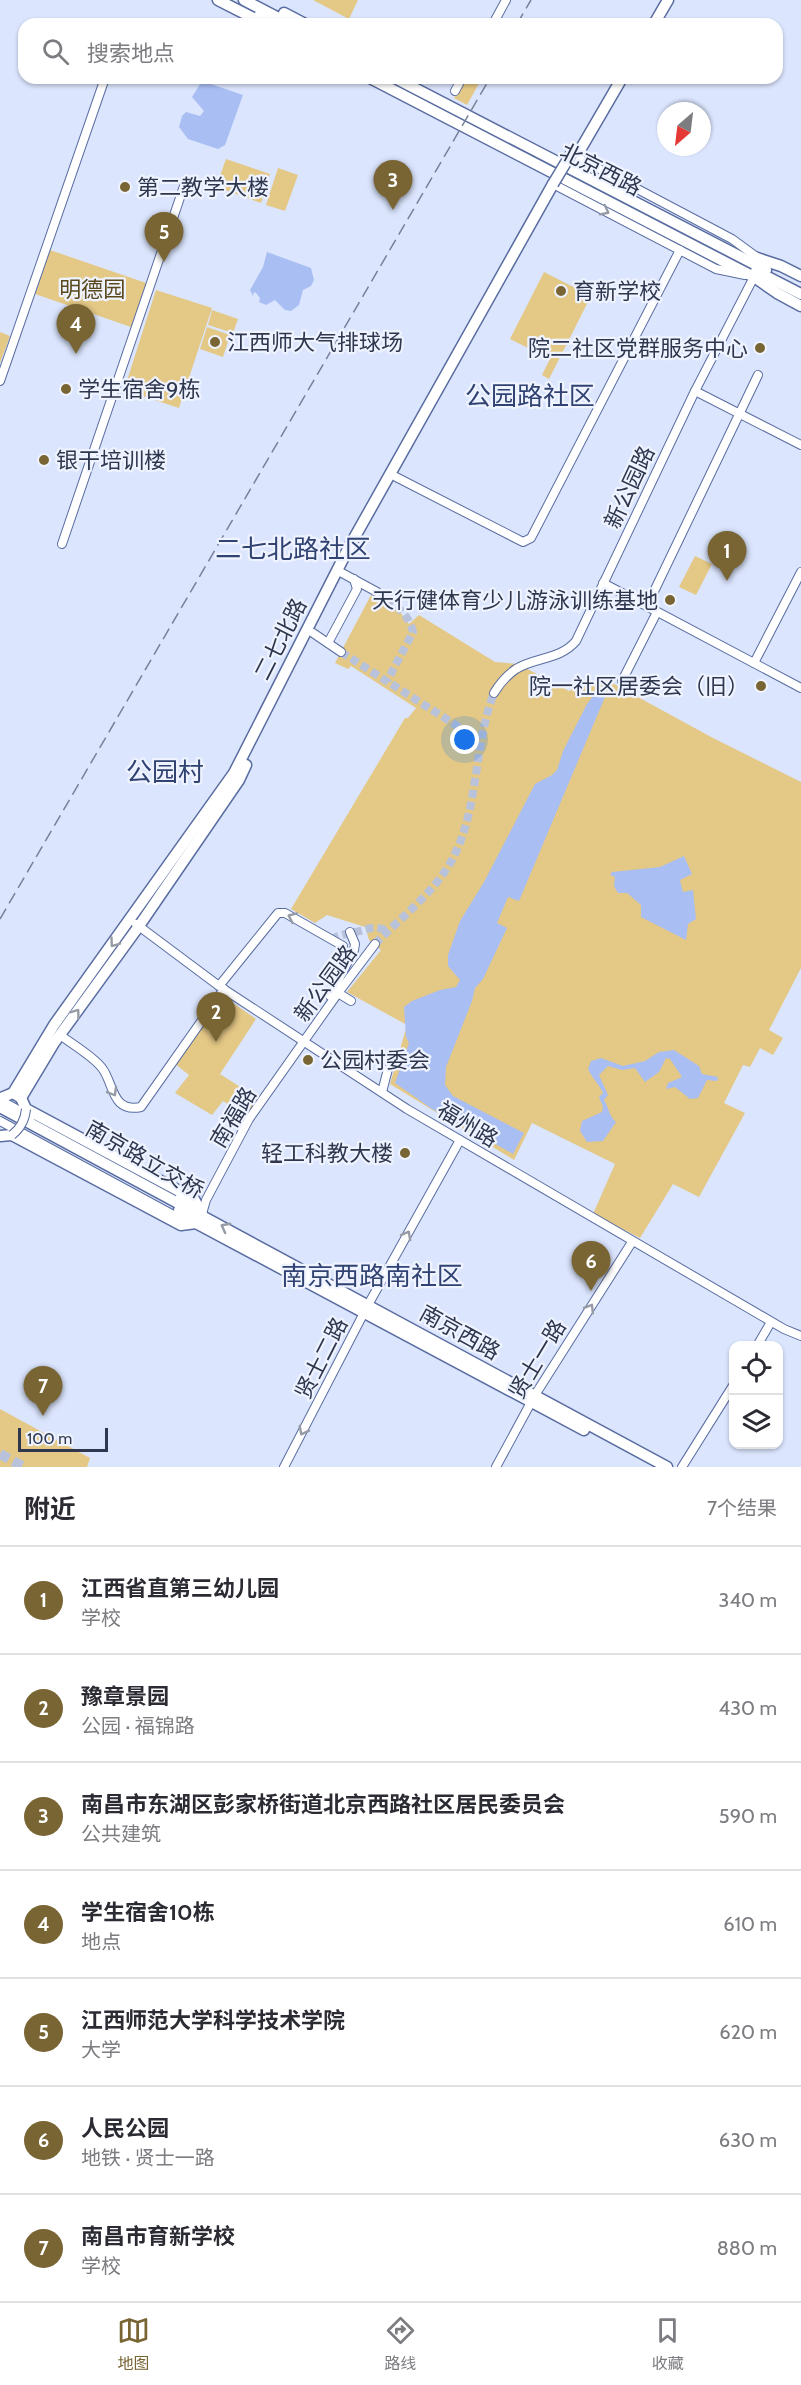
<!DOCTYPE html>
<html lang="zh">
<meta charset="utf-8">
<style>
:root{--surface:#fff;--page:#f7f7f7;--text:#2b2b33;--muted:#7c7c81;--line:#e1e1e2;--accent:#796534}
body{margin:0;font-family:Cabin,"Noto Sans SC",sans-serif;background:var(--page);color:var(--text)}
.controls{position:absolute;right:18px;bottom:18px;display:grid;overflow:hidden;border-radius:12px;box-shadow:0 2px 4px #0004}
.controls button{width:54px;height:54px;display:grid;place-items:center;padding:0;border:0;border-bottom:2px solid var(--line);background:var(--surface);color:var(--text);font:30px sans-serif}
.compass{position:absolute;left:657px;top:102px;width:54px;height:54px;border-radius:50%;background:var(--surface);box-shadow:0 2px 4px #0004;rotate:208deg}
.scale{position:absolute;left:18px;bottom:15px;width:90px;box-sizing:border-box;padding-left:6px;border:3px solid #2e374e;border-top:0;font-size:16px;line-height:21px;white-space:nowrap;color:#2e374e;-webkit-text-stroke:4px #eef3ff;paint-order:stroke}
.you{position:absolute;left:465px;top:740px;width:21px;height:21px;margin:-15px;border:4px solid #fff;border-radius:50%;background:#1a73e8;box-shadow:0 0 0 9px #1a73e833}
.badge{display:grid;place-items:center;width:39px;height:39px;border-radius:50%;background:var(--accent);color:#fff;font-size:20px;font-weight:700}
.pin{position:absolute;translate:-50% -50px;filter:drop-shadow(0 2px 3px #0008)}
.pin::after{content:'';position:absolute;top:32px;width:21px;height:18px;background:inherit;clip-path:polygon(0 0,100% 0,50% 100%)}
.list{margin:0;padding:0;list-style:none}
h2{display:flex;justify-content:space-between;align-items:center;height:78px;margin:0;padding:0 24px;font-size:26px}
h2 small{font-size:20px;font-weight:400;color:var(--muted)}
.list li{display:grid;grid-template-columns:39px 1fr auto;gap:18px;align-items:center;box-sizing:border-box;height:108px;padding:0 24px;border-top:2px solid var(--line)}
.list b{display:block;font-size:22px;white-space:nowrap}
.list p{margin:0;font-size:20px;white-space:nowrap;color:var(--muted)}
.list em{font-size:20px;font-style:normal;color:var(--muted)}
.icon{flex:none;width:33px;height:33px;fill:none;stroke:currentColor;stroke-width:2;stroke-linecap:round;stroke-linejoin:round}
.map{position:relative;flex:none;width:801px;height:1467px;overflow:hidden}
.search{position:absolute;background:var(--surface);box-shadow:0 2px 4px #0004;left:18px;right:18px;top:18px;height:66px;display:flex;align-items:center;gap:15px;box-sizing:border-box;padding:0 21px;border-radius:18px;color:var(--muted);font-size:22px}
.sheet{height:834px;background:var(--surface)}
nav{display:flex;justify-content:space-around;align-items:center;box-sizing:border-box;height:84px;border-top:2px solid var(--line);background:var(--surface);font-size:16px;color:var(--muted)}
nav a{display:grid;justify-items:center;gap:3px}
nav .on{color:var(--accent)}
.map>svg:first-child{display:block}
.green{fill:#e4c886}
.water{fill:#a9bef3}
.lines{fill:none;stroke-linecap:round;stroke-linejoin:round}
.minor-tunnel{stroke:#b8c2da;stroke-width:8;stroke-dasharray:8 4;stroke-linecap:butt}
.major-tunnel{stroke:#b8c2da;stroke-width:10;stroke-dasharray:10 5;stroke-linecap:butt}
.minor-casing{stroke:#596da1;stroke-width:10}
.major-casing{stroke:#596da1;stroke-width:13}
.minor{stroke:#fff;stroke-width:8}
.major{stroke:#fff;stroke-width:10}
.rail{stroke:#778198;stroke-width:1.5;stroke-dasharray:12 6;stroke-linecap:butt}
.minor-bridge-casing{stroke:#596da1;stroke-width:10;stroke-linecap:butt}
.major-bridge-casing{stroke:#596da1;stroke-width:13;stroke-linecap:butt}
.minor-bridge{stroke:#fff;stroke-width:8}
.major-bridge{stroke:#fff;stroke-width:10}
.oneway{stroke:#969ba6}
.poi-dot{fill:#796534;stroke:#eef3ff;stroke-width:2}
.labels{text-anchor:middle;stroke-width:4.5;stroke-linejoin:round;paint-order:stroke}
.street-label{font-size:22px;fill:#2e374e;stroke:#eef3ff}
.poi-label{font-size:22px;fill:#2e374e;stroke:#eef3ff;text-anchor:start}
.park-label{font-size:22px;fill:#5b491e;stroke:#eef3ff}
.quarter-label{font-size:26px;fill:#314372;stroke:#eef3ff}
</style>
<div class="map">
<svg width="801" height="1467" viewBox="0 0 801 1467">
<rect width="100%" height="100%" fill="#dbe5fd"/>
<g class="green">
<polygon points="313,0 358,0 349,19"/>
<polygon points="465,78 482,78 467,105 454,98"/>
<polygon points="226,159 270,174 261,203 216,187"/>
<polygon points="278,168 298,175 285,211 266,205"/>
<polygon points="50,250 149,284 134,328 35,294"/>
<polygon points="544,272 591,296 549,379 542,375 550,359 510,339"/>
<polygon points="156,290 212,308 179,408 124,390"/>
<polygon points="212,310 238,319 233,333 208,325"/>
<polygon points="207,327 230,335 223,357 200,349"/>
<polygon points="0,332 10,336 0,363"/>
<polygon points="695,556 712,564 696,595 679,587"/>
<polygon points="371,595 400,612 409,624 419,615 495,662 518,664 569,691 579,685 596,686 603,678 713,738 801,782 801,968 769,1030 783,1038 773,1055 760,1048 750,1067 743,1065 724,1103 745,1113 699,1197 673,1184 640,1238 593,1214 615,1164 532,1123 514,1160 390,1084 407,1025 347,992 381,950 369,940 365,927 327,915 315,923 291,909 405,718 408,718 416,708 351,666 348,669 335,663"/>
<polygon points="223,996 256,1019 220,1074 259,1099 249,1117 223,1101 212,1115 175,1093 189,1075 175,1064"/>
<polygon points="0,1409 90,1458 87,1467 0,1467"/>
</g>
<g class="water">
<polygon points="202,81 243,95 225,145 218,149 188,139 179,127 182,116 186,112 200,116 204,111 192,97"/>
<polygon points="267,252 311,268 314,280 311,286 303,290 299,305 291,311 285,310 275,300 266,305 259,302 260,298 256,293 254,292 253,296 250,290 263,267"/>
<polygon points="597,691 605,697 519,901 508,897 497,923 507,928 483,979 475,988 472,1001 446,1067 445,1085 453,1096 524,1133 513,1154 432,1109 395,1083 409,1043 406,1037 404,1007 412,1001 440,990 456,987 460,980 448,966 448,955 460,921 484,882 535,784 552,775 557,770 563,751 587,704"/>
<polygon points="684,856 692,874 680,880 683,892 693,890 696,919 688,924 686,940 641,917 641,905 627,893 618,893 614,886 615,877 610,875 612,872 660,867"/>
<path d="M674,1050L699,1066L702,1074L718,1077L717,1081L707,1080L698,1098L690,1099L675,1087L666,1089L668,1083L682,1077L670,1059L666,1058L659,1072L645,1082L635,1068L622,1070L608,1066L599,1075L608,1095L604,1100C609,1108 609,1116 616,1122L603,1141L587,1142L580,1131L582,1121L602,1112L603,1107L599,1097L603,1093C599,1084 592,1078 588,1069L591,1061L601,1058L623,1066L645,1061L659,1052Z"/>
</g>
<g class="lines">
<g class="minor-tunnel">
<path d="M377,592C394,604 408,612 413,632L387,681"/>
<polyline points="341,652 481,741"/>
<path d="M331,939C340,935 345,934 355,932C370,930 371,924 388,931"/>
<path d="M375,944C402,916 438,890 455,854C479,804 474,744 494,693"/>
</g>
<polyline class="major-tunnel" points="0,1454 24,1467"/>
<g class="minor-casing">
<g id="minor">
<polyline points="493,24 506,0"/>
<polyline points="455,91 462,78"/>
<polyline points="573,155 732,239 758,258"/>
<polyline points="553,184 716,269 745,275"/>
<polyline points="0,381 105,78"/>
<polyline points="695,391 801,445"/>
<polyline points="396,477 523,542 531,538 680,250"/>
<polyline points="62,544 185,183"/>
<polyline points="342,573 377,592"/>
<polyline points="603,583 801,688"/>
<polyline points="647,606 758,375"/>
<polyline points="313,633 341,652"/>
<polyline points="328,643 357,589 354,579"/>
<polyline points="754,663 801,572"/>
<polyline points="622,681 657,612"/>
<path d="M494,693C500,683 507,675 516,669C535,657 560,660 576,641L695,391L756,273"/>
<polyline points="136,924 219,986 407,1109 784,1329 801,1336"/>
<polyline points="219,986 278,913 285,913 343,946"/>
<polyline points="338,993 351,1001"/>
<polyline points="330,996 354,950 355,944 350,932"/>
<path d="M60,1035C72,1044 93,1056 102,1068C114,1083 111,1113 141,1107L224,989"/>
<polyline points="382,1092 388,1069"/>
<polyline points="0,1100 31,1117"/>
<polyline points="0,1121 179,1218 191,1221"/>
<polyline points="180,1197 189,1203 202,1214 206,1200 249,1119 338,993 375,944"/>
<polyline points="757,1346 771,1322"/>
<polyline points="284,1467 368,1305 460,1140"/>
<polyline points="496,1467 535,1395 632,1242"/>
<polyline points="682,1467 734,1384"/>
</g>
</g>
<g class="major-casing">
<g id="major">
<polyline points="218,0 265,24"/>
<polyline points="244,0 290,24"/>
<polyline points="284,13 305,24"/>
<polyline points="260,14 278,24"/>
<polyline points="654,24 668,0"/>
<polyline points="370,78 754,277 777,293 801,306"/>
<polyline points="395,78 766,270"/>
<polyline points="576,157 622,78"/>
<polyline points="754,257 781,266 801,276"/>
<polyline points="756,271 801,294"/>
<polyline points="13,1093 54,1025 234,773 348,549 553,184"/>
<polyline points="1,1098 13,1093 21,1098 26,1109 194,1199 202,1214"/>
<polyline points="21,1098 54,1043 139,926 239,780 246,765"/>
<polyline points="0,1107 667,1467"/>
<polyline points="0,1136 12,1135 181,1225 196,1223"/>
<polyline points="179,1210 196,1223 584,1430"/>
</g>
</g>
<use href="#minor" class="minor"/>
<use href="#major" class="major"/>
<g class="rail">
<polyline points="517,24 531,0"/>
<polyline points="0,919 490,78"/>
</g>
<g class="minor-bridge-casing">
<path id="minor-bridge" d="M12,1135C21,1128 25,1120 26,1109"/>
</g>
<g class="major-bridge-casing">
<polyline id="major-bridge" points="553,184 571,154"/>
</g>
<use href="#minor-bridge" class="minor-bridge"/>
<use href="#major-bridge" class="major-bridge"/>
</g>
<defs><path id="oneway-chevron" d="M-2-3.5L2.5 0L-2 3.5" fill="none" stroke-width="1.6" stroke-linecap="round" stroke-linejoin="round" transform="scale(1.5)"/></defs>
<g class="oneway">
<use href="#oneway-chevron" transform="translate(605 211) rotate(27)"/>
<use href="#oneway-chevron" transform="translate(292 917) rotate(-156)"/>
<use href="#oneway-chevron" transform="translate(114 943) rotate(126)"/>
<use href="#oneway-chevron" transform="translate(76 1013) rotate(-54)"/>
<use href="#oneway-chevron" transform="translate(113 1092) rotate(60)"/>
<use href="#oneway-chevron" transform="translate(225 1227) rotate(-152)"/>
<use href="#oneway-chevron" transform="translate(407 1235) rotate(-61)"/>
<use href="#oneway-chevron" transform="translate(590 1308) rotate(-58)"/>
<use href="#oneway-chevron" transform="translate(303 1431) rotate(117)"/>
</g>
<g class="poi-dot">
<circle cx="125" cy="187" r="6"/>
<circle cx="561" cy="291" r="6"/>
<circle cx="215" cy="342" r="6"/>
<circle cx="760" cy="348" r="6"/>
<circle cx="66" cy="389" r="6"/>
<circle cx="44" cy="460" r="6"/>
<circle cx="670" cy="600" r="6"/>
<circle cx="761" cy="686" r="6"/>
<circle cx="308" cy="1060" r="6"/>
<circle cx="405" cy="1153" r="6"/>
</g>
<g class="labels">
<g class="street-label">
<text transform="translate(601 169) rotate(27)" y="8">北京西路</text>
<text transform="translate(629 487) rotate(-65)" y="8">新公园路</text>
<text transform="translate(280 639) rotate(-63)" y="8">二七北路</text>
<text transform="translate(325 983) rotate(-54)" y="8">新公园路</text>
<text transform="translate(233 1117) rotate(-59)" y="8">南福路</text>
<text transform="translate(468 1124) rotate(31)" y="8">福州路</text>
<text transform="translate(145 1159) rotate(30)" y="8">南京路立交桥</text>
<text transform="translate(460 1332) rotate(29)" y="8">南京西路</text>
<text transform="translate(321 1358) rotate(-63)" y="8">贤士二路</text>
<text transform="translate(537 1359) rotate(-59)" y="8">贤士一路</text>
</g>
<g class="poi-label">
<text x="137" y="195">第二教学大楼</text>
<text x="573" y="299">育新学校</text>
<text x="227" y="350">江西师大气排球场</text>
<text x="748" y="356" text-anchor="end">院二社区党群服务中心</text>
<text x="78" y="397">学生宿舍9栋</text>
<text x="56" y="468">银干培训楼</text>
<text x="658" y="608" text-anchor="end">天行健体育少儿游泳训练基地</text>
<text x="749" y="694" text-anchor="end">院一社区居委会（旧）</text>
<text x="320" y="1068">公园村委会</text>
<text x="393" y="1161" text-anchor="end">轻工科教大楼</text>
</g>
<g class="park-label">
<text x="92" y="297">明德园</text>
</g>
<g class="quarter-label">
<text x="530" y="405">公园路社区</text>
<text x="293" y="558">二七北路社区</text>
<text x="165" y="781">公园村</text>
<text x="372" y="1285">南京西路南社区</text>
</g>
</g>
</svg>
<div class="controls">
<button><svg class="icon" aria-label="locate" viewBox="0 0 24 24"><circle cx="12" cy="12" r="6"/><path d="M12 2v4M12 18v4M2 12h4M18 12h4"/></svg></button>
<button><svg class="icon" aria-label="layers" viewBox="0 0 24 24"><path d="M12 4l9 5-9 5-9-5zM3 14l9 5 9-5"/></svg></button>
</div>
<svg class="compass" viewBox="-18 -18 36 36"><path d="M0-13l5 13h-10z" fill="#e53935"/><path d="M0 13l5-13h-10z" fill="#7c7c81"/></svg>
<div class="scale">100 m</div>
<div class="you"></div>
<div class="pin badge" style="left:727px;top:581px">1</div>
<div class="pin badge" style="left:216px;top:1042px">2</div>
<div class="pin badge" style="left:393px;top:210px">3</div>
<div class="pin badge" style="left:76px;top:354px">4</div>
<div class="pin badge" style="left:164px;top:262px">5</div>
<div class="pin badge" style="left:591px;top:1291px">6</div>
<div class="pin badge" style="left:43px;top:1416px">7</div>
<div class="search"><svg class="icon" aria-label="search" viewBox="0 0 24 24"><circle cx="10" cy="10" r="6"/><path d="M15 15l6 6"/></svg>搜索地点</div>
</div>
<section class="sheet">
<h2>附近<small>7个结果</small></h2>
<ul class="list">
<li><span class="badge">1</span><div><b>江西省直第三幼儿园</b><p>学校</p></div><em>340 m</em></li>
<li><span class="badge">2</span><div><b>豫章景园</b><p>公园 · 福锦路</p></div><em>430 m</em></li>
<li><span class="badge">3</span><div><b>南昌市东湖区彭家桥街道北京西路社区居民委员会</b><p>公共建筑</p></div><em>590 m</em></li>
<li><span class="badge">4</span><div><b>学生宿舍10栋</b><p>地点</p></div><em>610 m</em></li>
<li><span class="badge">5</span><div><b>江西师范大学科学技术学院</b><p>大学</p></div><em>620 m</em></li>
<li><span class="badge">6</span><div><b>人民公园</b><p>地铁 · 贤士一路</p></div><em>630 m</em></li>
<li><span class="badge">7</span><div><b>南昌市育新学校</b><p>学校</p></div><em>880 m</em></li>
</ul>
</section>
<nav>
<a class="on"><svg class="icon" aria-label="map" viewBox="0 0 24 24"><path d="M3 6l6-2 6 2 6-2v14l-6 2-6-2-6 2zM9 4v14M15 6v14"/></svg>地图</a>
<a><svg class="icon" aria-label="directions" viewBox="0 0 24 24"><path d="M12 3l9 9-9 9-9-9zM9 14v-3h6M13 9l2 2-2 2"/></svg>路线</a>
<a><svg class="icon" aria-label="saved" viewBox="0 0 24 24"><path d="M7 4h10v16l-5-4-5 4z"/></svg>收藏</a>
</nav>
